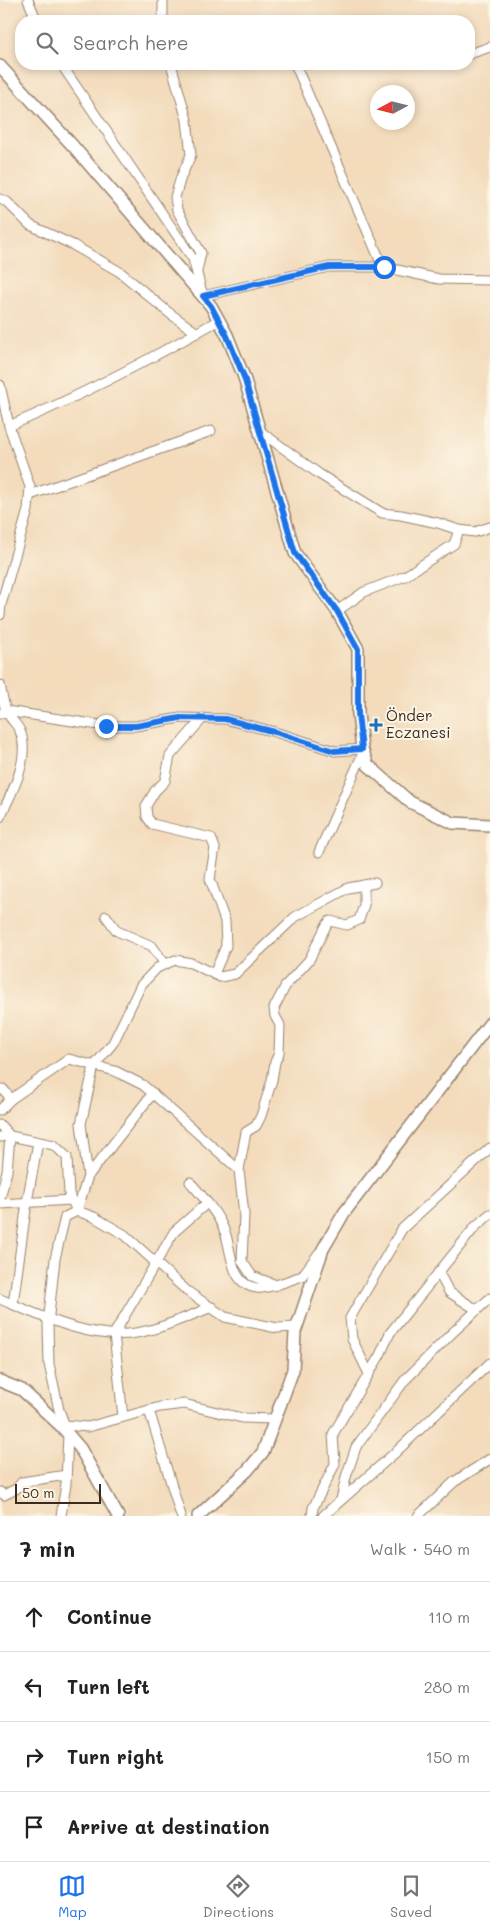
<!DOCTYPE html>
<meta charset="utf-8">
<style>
:root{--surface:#fff;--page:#f2f2f2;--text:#202124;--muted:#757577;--line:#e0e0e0;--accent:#1a73e8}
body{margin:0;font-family:Mali,sans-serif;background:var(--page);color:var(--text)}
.compass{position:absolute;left:370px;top:85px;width:45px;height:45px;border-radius:50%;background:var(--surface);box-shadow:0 2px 8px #0003;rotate:263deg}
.scale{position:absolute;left:15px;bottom:12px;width:86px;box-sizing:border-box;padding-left:5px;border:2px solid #3b2a1e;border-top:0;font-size:14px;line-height:18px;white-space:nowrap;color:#3b2a1e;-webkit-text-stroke:4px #fcf5e5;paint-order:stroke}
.stop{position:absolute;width:15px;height:15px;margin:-11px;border:4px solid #1a73e8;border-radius:50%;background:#fff}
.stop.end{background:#1a73e8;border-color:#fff;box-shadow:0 1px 5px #0008}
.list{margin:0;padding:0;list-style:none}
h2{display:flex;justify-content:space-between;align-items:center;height:65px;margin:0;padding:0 20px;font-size:21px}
h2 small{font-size:16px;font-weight:400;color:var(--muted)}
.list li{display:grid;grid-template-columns:32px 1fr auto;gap:15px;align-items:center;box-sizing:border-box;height:70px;padding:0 20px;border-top:1px solid var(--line)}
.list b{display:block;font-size:19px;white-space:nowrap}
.list em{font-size:16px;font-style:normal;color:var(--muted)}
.icon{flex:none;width:28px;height:28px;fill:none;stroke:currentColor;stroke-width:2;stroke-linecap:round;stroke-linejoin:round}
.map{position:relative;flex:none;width:490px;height:1516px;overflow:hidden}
.search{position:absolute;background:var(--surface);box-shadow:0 2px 8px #0003;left:15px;right:15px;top:15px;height:55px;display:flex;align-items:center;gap:12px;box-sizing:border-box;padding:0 18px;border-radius:20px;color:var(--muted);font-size:19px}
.sheet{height:345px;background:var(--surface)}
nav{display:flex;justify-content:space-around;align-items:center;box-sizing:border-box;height:70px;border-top:1px solid var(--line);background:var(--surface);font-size:14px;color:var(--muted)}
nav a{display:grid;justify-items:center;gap:2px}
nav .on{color:var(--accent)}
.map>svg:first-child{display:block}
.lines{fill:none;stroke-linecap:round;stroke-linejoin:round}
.minor-casing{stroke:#97826d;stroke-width:11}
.tertiary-casing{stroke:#97826d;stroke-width:14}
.minor{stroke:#fff;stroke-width:9}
.tertiary{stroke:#fff;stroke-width:11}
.route{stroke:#1a73e8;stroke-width:6}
.poi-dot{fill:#1f6fb2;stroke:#fcf5e5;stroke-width:2}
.labels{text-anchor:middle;stroke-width:4;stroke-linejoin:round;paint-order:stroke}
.poi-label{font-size:15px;fill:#3b2a1e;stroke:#fcf5e5;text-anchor:start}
</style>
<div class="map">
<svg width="490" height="1516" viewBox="0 0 490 1516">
<rect width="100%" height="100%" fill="#fcf5e5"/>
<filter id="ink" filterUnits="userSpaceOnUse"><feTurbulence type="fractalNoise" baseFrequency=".02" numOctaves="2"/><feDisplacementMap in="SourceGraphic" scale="10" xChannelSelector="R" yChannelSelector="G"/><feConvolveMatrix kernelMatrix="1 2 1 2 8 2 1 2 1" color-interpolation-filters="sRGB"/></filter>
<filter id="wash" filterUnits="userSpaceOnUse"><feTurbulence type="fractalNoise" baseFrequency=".0096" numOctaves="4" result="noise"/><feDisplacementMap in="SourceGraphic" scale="20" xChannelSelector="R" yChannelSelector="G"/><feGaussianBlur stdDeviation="1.12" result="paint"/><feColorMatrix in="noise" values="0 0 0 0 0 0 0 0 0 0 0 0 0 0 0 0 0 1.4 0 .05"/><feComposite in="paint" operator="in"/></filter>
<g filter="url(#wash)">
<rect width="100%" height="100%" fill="#f3dbbc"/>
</g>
<g filter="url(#ink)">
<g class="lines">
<g class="minor-casing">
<g id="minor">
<polyline points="28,0 37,21"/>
<polyline points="163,21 163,0"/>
<polyline points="469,54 490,47"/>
<polyline points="61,64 193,259 203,296 329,267 383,267 439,279 490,280"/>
<polyline points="171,64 187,120 191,155 181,177 175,197 177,210 201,253 197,271"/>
<polyline points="295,64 383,267"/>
<polyline points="0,199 7,202 30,225 73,245 120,272 168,312 197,333"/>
<polyline points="0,385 9,426 30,487 28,510 1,605 0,615"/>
<path d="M9,426C81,396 151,359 219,320"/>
<polyline points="261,432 319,474 382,513 401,515 438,523 459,530 475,532 490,527"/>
<polyline points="30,495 211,431"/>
<polyline points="337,611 364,592 405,576 454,544 459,530"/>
<path d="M0,685C2,694 3,704 7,712C10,719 17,724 20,731C31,758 12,793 0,817"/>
<polyline points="0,714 6,711 106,726 136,726 180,718 225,719 275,732 335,751 362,749"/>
<polyline points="203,718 170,756 165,781 155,791 146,806 147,817 152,824 211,838 215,848 210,879 225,921 226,946 214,974"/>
<polyline points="319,852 363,753"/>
<polyline points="106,916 117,931 152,946 165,964"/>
<polyline points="0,1090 3,1089 11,1099"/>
<polyline points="0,1110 11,1099 69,1059 115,1071 143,1085 239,1170 244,1214 242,1261 252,1276 276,1285 302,1276 319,1253"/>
<polyline points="0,1125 10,1136 7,1171 0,1198"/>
<polyline points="0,1137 10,1136 54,1145 67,1157 69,1194 77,1211 88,1176 153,1093"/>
<polyline points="239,1170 246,1132 256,1126 261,1116 272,1080 275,1062 279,1053 280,1025 275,1016 274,1008 286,985 309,960 326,926 330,921 347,925 359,920 364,905 364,885"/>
<polyline points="88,1176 81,1124 94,1066 113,1043 141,985 157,968 175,960 191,963 220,977 235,974 295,917 348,888 375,883"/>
<path d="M190,1182C203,1197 218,1213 225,1232C232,1252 230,1285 257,1288C263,1289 270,1286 276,1285"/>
<polyline points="0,1204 72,1200"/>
<polyline points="439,1273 449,1292 477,1310"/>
<path d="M0,1299C38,1315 93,1341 136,1333C162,1329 188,1316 212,1307"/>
<polyline points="13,1304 27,1202 38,1142"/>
<polyline points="369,1374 352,1339 350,1318 402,1229 490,1148"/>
<polyline points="149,1410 181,1516"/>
<polyline points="123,1417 114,1334 174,1232 207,1203"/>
<polyline points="64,1425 88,1427 160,1407 184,1404 242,1418 275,1419"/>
<polyline points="0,1492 4,1495 16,1489 22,1482 66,1475"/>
<polyline points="341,1500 346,1477 356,1447 405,1380 450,1335 490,1298"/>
<polyline points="61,1516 66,1484 68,1434 59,1410 49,1364 48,1324 55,1259 65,1217 77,1211 94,1217 125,1235 187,1291 225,1317 277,1328 297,1327"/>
<polyline points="312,1516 313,1508 335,1464 333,1434 380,1355 390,1333 475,1227 490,1214"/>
<polyline points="323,1516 397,1451 490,1363"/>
<polyline points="418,1516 454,1482 490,1459"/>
</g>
</g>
<g class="tertiary-casing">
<g id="tertiary">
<polyline points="0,66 73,146 211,306 227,335 244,377 295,553 337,611 358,649 358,714 362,749 368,765 410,802 453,823 490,825"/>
<polyline points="0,1381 22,1390 62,1427 80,1448 118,1516"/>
<polyline points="198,1516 247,1471 263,1452 293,1370 295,1332 323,1249 344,1213 490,1023"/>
</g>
</g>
<use href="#minor" class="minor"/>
<use href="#tertiary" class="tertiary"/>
</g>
</g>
<g class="lines" filter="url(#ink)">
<polyline class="route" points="106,726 136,726 180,718 225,719 275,732 334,751 362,749 358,714 358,649 337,611 295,553 244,377 227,336 211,306 203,296 329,267 384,267"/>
</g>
<path class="poi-dot" d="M373.5 717.5h5v5h5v5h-5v5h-5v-5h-5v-5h5z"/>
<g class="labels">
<g class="poi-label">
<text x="386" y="721">Önder<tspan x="386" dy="17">Eczanesi</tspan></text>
</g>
</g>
</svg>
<svg class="compass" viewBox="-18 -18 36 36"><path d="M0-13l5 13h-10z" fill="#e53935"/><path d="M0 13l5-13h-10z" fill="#757577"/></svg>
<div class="scale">50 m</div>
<div class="stop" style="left:384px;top:267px"></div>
<div class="stop end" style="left:106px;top:726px"></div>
<div class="search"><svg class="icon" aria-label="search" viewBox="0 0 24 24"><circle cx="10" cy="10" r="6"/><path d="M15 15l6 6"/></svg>Search here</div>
</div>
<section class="sheet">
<h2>7 min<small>Walk · 540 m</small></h2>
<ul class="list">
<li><svg class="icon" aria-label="ahead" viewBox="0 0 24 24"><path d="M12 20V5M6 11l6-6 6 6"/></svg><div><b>Continue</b></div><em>110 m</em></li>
<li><svg class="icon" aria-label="left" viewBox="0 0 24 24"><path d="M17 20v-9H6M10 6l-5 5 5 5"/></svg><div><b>Turn left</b></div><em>280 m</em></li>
<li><svg class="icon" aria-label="right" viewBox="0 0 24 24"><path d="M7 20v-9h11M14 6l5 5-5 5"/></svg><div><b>Turn right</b></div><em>150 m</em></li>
<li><svg class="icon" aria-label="arrive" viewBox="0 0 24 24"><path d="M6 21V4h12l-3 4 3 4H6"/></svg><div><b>Arrive at destination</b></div></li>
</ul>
</section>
<nav>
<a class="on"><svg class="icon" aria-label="map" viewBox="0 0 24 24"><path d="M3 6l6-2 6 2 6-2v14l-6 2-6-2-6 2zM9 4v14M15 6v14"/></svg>Map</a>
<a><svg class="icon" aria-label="directions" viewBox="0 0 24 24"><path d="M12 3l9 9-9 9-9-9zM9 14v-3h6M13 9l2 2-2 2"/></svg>Directions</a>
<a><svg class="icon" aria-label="saved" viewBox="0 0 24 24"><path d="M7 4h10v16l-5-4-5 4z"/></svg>Saved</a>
</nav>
